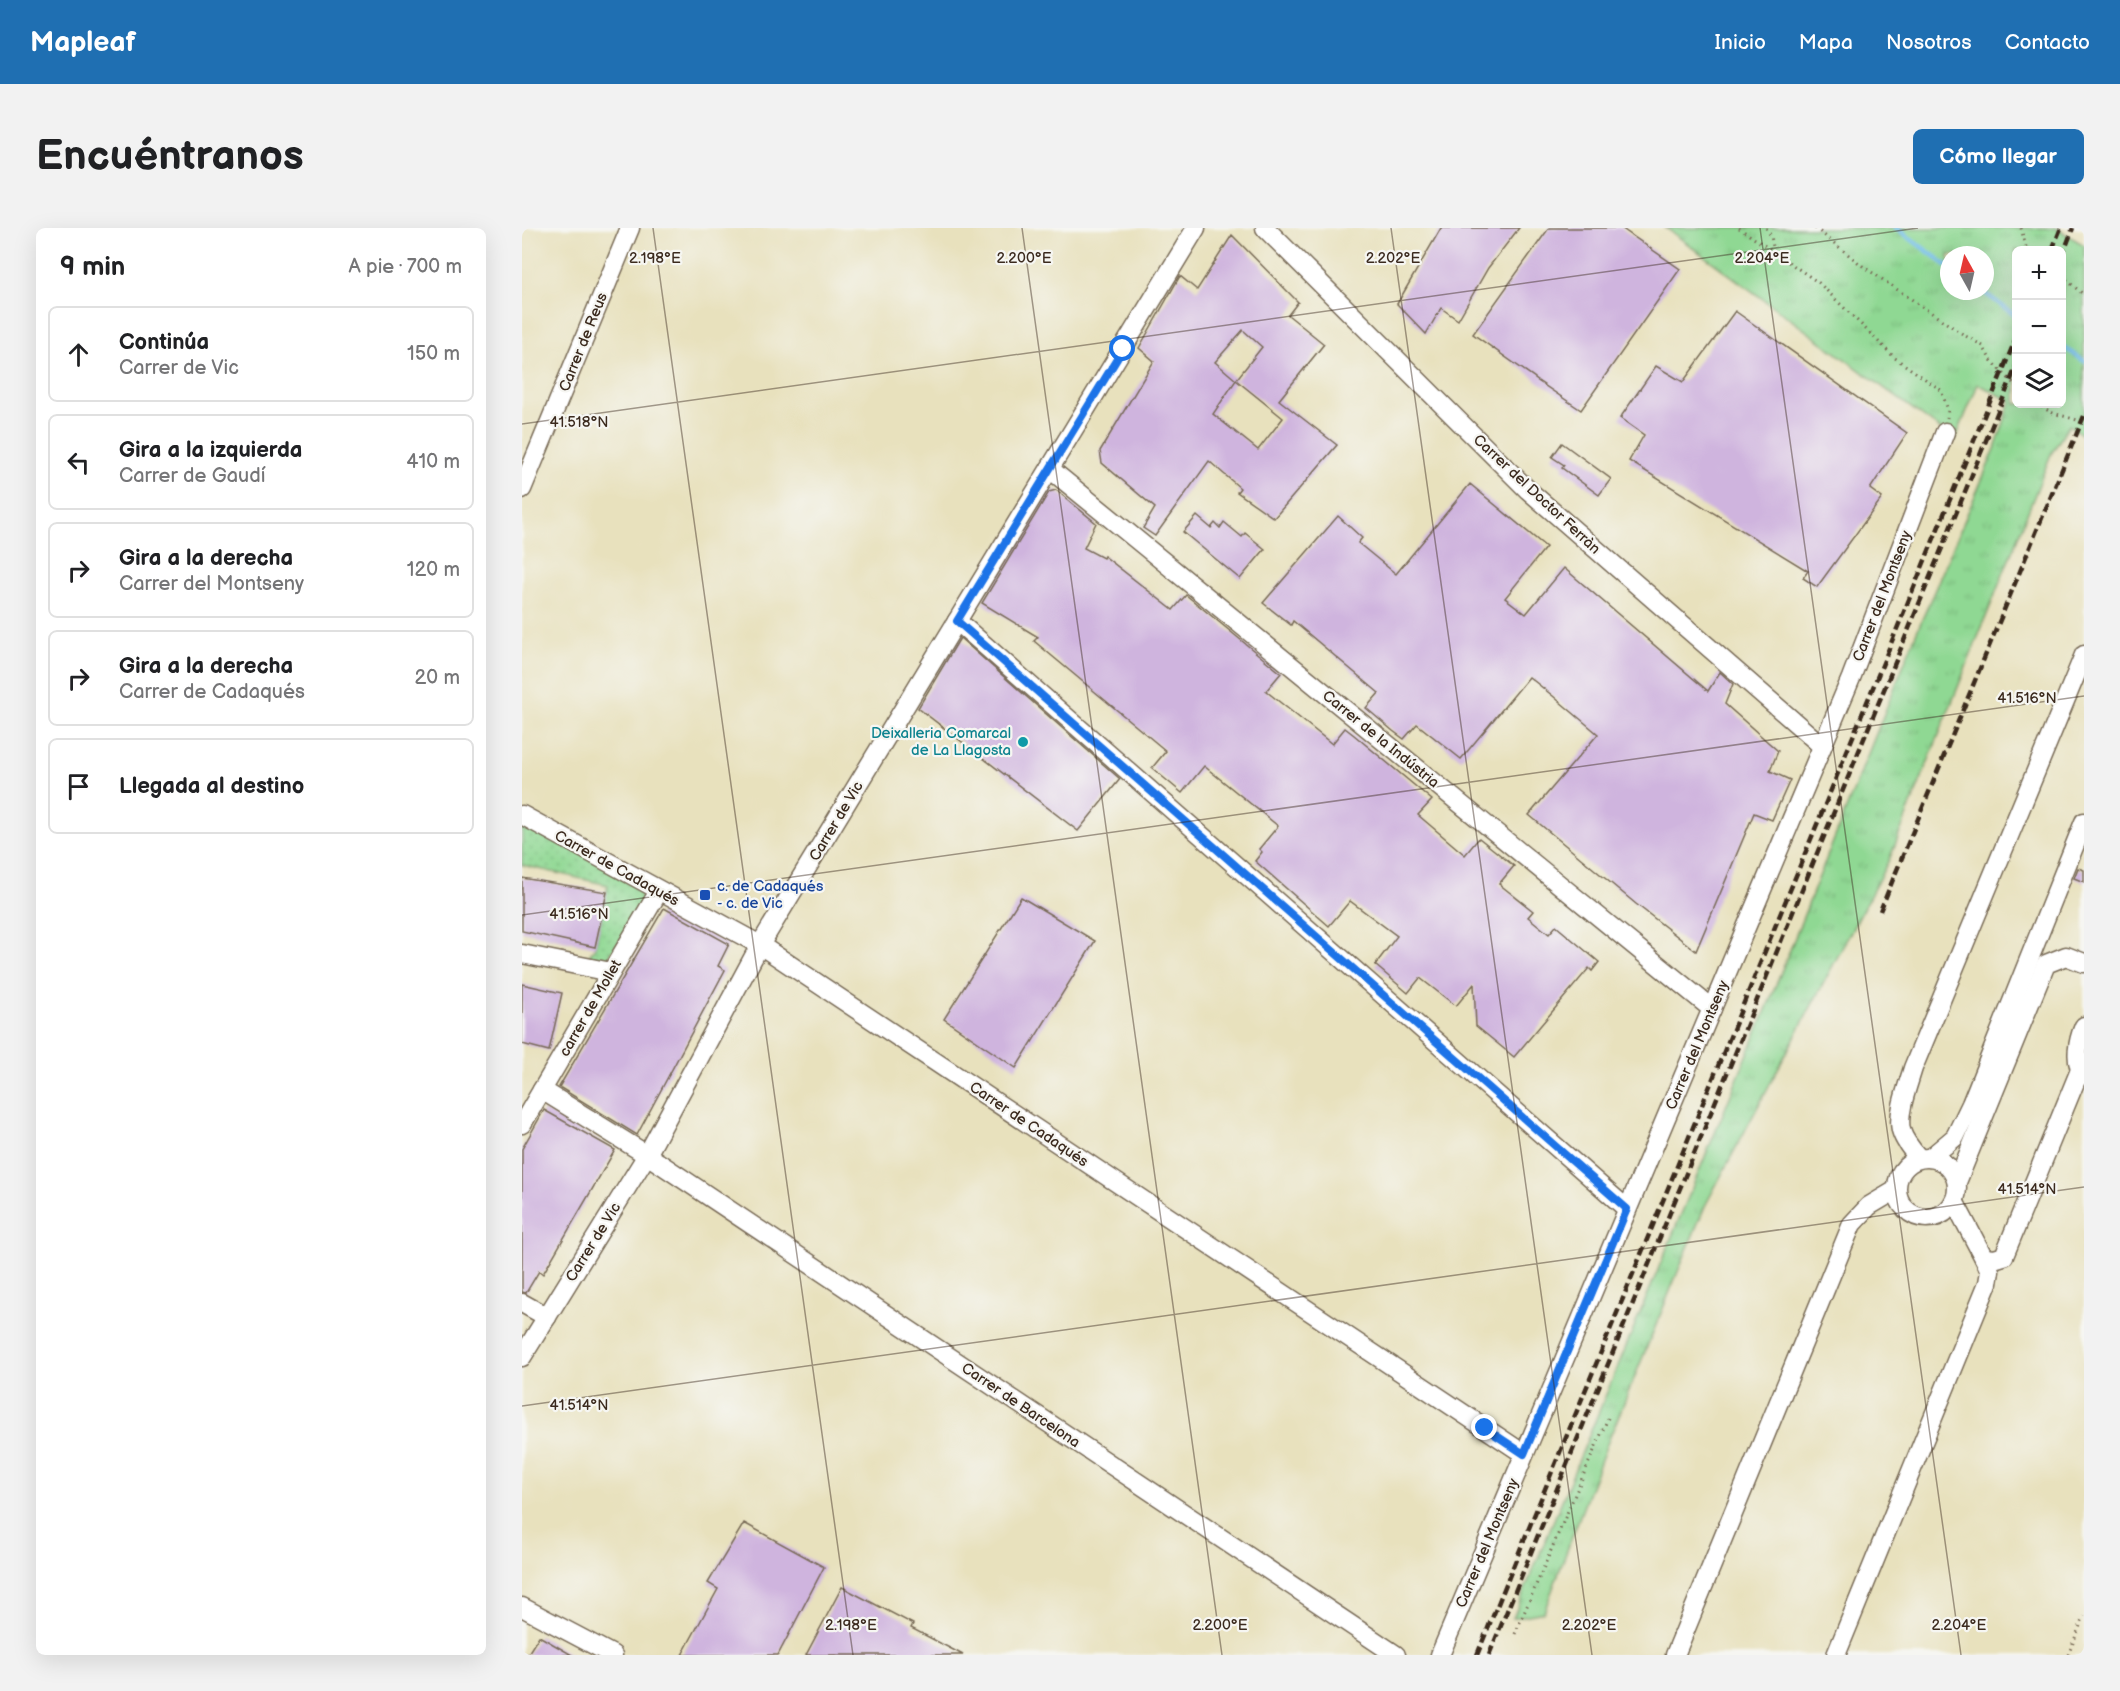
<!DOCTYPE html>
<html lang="es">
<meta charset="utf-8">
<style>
:root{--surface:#fff;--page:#f2f2f2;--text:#202124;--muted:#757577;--line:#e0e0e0;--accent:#1f6fb2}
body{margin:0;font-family:"Balsamiq Sans",sans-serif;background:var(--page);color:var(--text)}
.controls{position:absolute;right:18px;top:18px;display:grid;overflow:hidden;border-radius:9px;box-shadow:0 6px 24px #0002}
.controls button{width:54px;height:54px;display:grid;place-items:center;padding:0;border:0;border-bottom:2px solid var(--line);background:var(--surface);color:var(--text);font:30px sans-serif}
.compass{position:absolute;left:1418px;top:18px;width:54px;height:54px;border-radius:50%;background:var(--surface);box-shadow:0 6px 24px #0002;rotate:352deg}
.stop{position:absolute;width:18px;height:18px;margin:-14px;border:4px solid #1a73e8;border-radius:50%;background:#fff}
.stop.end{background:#1a73e8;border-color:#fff;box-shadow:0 2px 6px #0008}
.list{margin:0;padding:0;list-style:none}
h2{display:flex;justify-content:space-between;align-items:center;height:78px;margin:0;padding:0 24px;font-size:26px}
h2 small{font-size:20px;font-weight:400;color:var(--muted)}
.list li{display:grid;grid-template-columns:39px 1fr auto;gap:18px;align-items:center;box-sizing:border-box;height:96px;margin:0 12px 12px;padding:0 12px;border:2px solid var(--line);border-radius:9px}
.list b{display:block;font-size:22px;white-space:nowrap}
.list p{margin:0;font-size:20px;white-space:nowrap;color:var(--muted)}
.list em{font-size:20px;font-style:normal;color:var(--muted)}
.icon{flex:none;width:33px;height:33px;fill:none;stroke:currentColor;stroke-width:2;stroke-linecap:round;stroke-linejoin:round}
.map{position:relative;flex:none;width:1562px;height:1427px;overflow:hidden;border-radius:9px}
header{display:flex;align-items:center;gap:36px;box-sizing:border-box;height:84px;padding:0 30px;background:var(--accent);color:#fff}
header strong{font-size:28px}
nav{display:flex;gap:33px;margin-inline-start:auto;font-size:21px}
.intro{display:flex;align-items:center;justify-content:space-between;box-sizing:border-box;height:144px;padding:0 36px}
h1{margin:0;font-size:42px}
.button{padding:15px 27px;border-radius:9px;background:var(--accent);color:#fff;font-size:21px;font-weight:700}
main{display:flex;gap:36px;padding:0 36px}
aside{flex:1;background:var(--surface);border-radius:9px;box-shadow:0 6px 24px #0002}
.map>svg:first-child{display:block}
.grass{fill:url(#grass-tufts);stroke:#658158;stroke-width:1.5;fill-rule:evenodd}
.park{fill:url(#park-dots);stroke:#658158;stroke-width:1.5}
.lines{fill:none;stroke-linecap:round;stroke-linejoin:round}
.stream{stroke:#73bdec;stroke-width:4.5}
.building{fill:#cfb4de;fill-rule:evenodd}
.minor-casing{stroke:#786a56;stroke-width:21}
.path{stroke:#786a56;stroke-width:3;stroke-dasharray:1.5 4.5;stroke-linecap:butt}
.minor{stroke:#fff;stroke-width:18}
.rail{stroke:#3b2a1e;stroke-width:4.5;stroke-dasharray:9 4.5;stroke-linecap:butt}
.route{stroke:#1a73e8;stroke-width:8}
.ticks{fill:none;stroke:#3b2a1e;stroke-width:1.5;stroke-opacity:0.45}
.culture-dot{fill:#0f9aa8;stroke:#f6f6f2;stroke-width:2}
.transit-dot{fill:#1a4fb4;stroke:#f6f6f2;stroke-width:2}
.labels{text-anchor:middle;stroke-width:4.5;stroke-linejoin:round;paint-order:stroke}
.street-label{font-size:15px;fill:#3b2a1e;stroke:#f6f6f2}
.culture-label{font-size:15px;fill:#0d838f;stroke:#f6f6f2;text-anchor:end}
.transit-label{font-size:15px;fill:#164399;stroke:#f6f6f2;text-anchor:start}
.ticks-label{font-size:15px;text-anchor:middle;fill:#3b2a1e;stroke:#f6f6f2;stroke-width:4.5;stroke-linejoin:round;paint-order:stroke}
</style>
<header>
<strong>Mapleaf</strong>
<nav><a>Inicio</a><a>Mapa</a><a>Nosotros</a><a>Contacto</a></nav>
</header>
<div class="intro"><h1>Encuéntranos</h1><a class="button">Cómo llegar</a></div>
<main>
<aside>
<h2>9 min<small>A pie · 700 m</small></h2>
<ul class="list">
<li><svg class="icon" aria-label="ahead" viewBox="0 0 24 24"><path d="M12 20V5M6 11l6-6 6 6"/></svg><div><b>Continúa</b><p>Carrer de Vic</p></div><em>150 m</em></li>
<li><svg class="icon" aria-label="left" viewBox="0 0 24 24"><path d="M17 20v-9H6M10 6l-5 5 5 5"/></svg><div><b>Gira a la izquierda</b><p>Carrer de Gaudí</p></div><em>410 m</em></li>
<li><svg class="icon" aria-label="right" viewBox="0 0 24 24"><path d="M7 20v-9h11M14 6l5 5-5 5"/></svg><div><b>Gira a la derecha</b><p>Carrer del Montseny</p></div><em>120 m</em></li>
<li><svg class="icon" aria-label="right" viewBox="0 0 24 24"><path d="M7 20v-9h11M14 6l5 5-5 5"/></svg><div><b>Gira a la derecha</b><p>Carrer de Cadaqués</p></div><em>20 m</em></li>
<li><svg class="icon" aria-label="arrive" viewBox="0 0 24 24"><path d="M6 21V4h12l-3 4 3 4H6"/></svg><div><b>Llegada al destino</b></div></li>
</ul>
</aside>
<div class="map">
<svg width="1562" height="1427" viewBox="0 0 1562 1427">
<defs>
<pattern id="grass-tufts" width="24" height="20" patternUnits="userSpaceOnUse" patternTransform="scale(1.5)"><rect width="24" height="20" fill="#8fd893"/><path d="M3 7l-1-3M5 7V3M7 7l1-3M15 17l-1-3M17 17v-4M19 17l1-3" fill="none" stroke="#7cba7e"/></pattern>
<pattern id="park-dots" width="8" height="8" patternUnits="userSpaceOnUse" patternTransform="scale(1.5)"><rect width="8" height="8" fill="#8fd893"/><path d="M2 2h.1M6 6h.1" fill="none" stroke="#7cba7e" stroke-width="1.8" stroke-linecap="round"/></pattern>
</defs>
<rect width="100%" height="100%" fill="#f6f6f2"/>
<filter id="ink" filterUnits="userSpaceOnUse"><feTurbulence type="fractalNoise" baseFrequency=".0167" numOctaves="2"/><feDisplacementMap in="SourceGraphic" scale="12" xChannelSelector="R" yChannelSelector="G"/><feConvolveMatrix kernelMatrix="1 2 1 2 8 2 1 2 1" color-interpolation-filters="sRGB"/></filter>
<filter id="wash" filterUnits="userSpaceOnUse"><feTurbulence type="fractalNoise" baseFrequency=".008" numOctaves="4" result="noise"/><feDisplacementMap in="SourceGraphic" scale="24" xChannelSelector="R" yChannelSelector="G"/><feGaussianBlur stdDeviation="1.35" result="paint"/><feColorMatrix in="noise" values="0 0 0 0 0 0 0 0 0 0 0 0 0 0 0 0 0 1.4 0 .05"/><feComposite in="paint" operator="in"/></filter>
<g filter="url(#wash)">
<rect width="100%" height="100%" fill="#e8e1bd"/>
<path class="grass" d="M1144,0H1534L1562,17V208L1547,197L1529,226L1367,632L1183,978L1083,1221L1022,1384L991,1390L1242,787L1393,408L1473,221L1489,173L1456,156L1433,212ZM1494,22H1540V176H1494ZM1427,27H1463V63H1427Z"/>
<polygon class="park" points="0,590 133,664 84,733 67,728 73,719 86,657 0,637"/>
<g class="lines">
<g class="stream">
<polyline points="1374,0 1427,39"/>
<polyline points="1460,63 1494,88"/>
<polyline points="1540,118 1562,133"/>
</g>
</g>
<g id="blocks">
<g class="building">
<polygon points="919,0 997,0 966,40 936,92 919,80 904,106 875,76"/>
<polygon points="1027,0 1099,0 1158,41 1059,182 1013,151 1013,150 951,106"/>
<path d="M710,7L776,74L766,87L802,116L757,172L815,217L752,290L715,264L718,260L687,233L633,308L621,300L633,280L580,235L578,223L632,133L617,120L658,48L675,62ZM721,102L740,119L714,152L693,134ZM714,152L761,190L736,222L691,186Z"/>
<polygon points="1213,83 1385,205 1348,261 1360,270 1295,359 1281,350 1286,343 1107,233 1122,207 1098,190 1134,138 1161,154"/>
<polygon points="1040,215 1089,251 1077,267 1040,240 1042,237 1030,229"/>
<polygon points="948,256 1024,319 983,370 1004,386 1042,340 1186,463 1198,444 1211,456 1203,476 1256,523 1248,543 1268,552 1250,592 1232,585 1174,723 1114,676 1007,587 1076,506 1031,468 1007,449 939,531 895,496 882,511 871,503 844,480 857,465 771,393 769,397 741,375 816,288 840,310 836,315 874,346"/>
<polygon points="534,262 574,295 562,320 581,330 582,328 651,382 664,367 759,445 744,463 810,516 823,500 832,507 910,572 896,587 943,627 957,610 992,638 977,656 1011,683 1006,689 1027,706 1034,698 1077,734 1070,743 1067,740 992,829 954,798 952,756 934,778 898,750 886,765 853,737 875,708 828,673 807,698 733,633 740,624 737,621 756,598 682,538 660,565 630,540 644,523 512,413 516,409 460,375 527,264"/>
<polygon points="675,288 689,300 693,295 698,300 702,294 720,309 723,305 743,321 718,351 661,304"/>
<polygon points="438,410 598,551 556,603 396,480"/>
<polygon points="1556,640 1562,642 1562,654 1552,650"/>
<polygon points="0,650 85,664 73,719 0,703"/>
<polygon points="499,669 573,713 494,840 422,791"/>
<polygon points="142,680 207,716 196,738 203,742 115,907 37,859"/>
<polygon points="0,756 40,765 27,823 0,816"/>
<polygon points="22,882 93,922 21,1046 17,1043 4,1065 0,1064 0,921"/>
<polygon points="222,1295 302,1339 256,1427 160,1427 196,1361 186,1355"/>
<polygon points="320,1359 391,1396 389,1400 441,1427 284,1427"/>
<polygon points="17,1408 50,1427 5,1427"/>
</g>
</g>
</g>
<g filter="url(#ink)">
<use href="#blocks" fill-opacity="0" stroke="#786a56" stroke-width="1.5"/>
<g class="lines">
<g class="minor-casing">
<g id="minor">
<polyline points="743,0 1006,262 1300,518"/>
<polyline points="528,241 1190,781"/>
<polyline points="0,261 108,0"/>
<polyline points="435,393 1105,981"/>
<polyline points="0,587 238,717 1002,1226"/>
<polyline points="0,726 89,744"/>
<path d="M1562,798C1556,812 1551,834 1562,847"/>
<polyline points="20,862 125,927 874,1427"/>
<polyline points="0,896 137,663"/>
<circle cx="1405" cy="960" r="30"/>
<path d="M1397,930C1390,922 1382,913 1379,902C1375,885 1386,857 1391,840L1562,427"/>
<polyline points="1408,930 1433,909 1449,876 1562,594"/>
<polyline points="1435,954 1524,736 1544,728 1562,735"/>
<polyline points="1432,973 1462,1030 1472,1031 1482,1028 1558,842"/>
<polyline points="0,1075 25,1089"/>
<polyline points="0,1129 125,927 238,717 674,0"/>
<polyline points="0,1379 91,1427"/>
<polyline points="918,1427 1329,450 1423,204"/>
<polyline points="1153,1427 1330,996 1347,978 1374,962"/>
<polyline points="1314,1427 1466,1055 1468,1043 1462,1030"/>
</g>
</g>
<g class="path">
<polyline points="1217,0 1297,55 1373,130 1419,162 1426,182 1425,190"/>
<polyline points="1244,0 1249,8 1252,24"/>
<polyline points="1293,0 1342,39 1442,107 1461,118 1468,131 1494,158"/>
<polyline points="1499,0 1504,19 1508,22"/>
<polyline points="1540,48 1562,67"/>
<polyline points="1514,176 1531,185 1562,194"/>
<polyline points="993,1406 1086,1190"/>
<polyline points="1546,1427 1562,1388"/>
</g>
<use href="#minor" class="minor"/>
<g class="rail">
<polyline points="1530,22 1539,0"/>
<polyline points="1540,29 1551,0"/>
<polyline points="1358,683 1562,188"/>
<polyline points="955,1427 1494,110"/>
<polyline points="967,1427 1494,139"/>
</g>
</g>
</g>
<g class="lines" filter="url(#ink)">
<polyline class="route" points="601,121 435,393 1105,981 1002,1226 963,1200"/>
</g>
<path class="ticks" d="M131,0L331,1427M500,0L700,1427M869,0L1070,1427M1238,0L1439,1427M0,196L1396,0M0,687L1562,468M0,1178L1562,959"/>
<circle class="culture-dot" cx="501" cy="514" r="6"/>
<rect class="transit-dot" x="177" y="661" width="12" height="12" rx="3"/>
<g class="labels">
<g class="street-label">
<text transform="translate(61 114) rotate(-68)" y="5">Carrer de Reus</text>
<text transform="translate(1015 266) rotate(43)" y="5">Carrer del Doctor Ferràn</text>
<text transform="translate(1360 368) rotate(-69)" y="5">Carrer del Montseny</text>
<text transform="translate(859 511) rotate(39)" y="5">Carrer de la Indústria</text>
<text transform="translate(314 593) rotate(-59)" y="5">Carrer de Vic</text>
<text transform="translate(95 640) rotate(29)" y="5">Carrer de Cadaqués</text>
<text transform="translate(68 780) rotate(-60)" y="5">carrer de Mollet</text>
<text transform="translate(1175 817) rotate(-67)" y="5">Carrer del Montseny</text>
<text transform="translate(507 896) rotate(34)" y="5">Carrer de Cadaqués</text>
<text transform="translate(71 1014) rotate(-58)" y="5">Carrer de Vic</text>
<text transform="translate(499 1177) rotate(34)" y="5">Carrer de Barcelona</text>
<text transform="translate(965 1315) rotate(-67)" y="5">Carrer del Montseny</text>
</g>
<g class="culture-label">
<text x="489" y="510">Deixalleria Comarcal<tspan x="489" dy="17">de La Llagosta</tspan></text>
</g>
<g class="transit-label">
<text x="195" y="663">c. de Cadaqués<tspan x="195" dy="17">- c. de Vic</tspan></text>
</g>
</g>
<g class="ticks-label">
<text x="133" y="35">2.198°E</text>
<text x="502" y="35">2.200°E</text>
<text x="871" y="35">2.202°E</text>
<text x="1240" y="35">2.204°E</text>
<text x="57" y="199">41.518°N</text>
<text x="1505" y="475">41.516°N</text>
<text x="57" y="691">41.516°N</text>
<text x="1505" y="966">41.514°N</text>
<text x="57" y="1182">41.514°N</text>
<text x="329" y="1402">2.198°E</text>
<text x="698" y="1402">2.200°E</text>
<text x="1067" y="1402">2.202°E</text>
<text x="1437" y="1402">2.204°E</text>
</g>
</svg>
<div class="controls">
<button>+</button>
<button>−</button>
<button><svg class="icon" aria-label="layers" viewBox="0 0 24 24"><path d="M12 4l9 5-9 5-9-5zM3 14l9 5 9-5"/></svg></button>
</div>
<svg class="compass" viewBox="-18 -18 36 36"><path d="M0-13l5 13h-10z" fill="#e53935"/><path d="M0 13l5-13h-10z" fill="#757577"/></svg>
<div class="stop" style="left:601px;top:121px"></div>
<div class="stop end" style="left:963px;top:1200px"></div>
</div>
</main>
